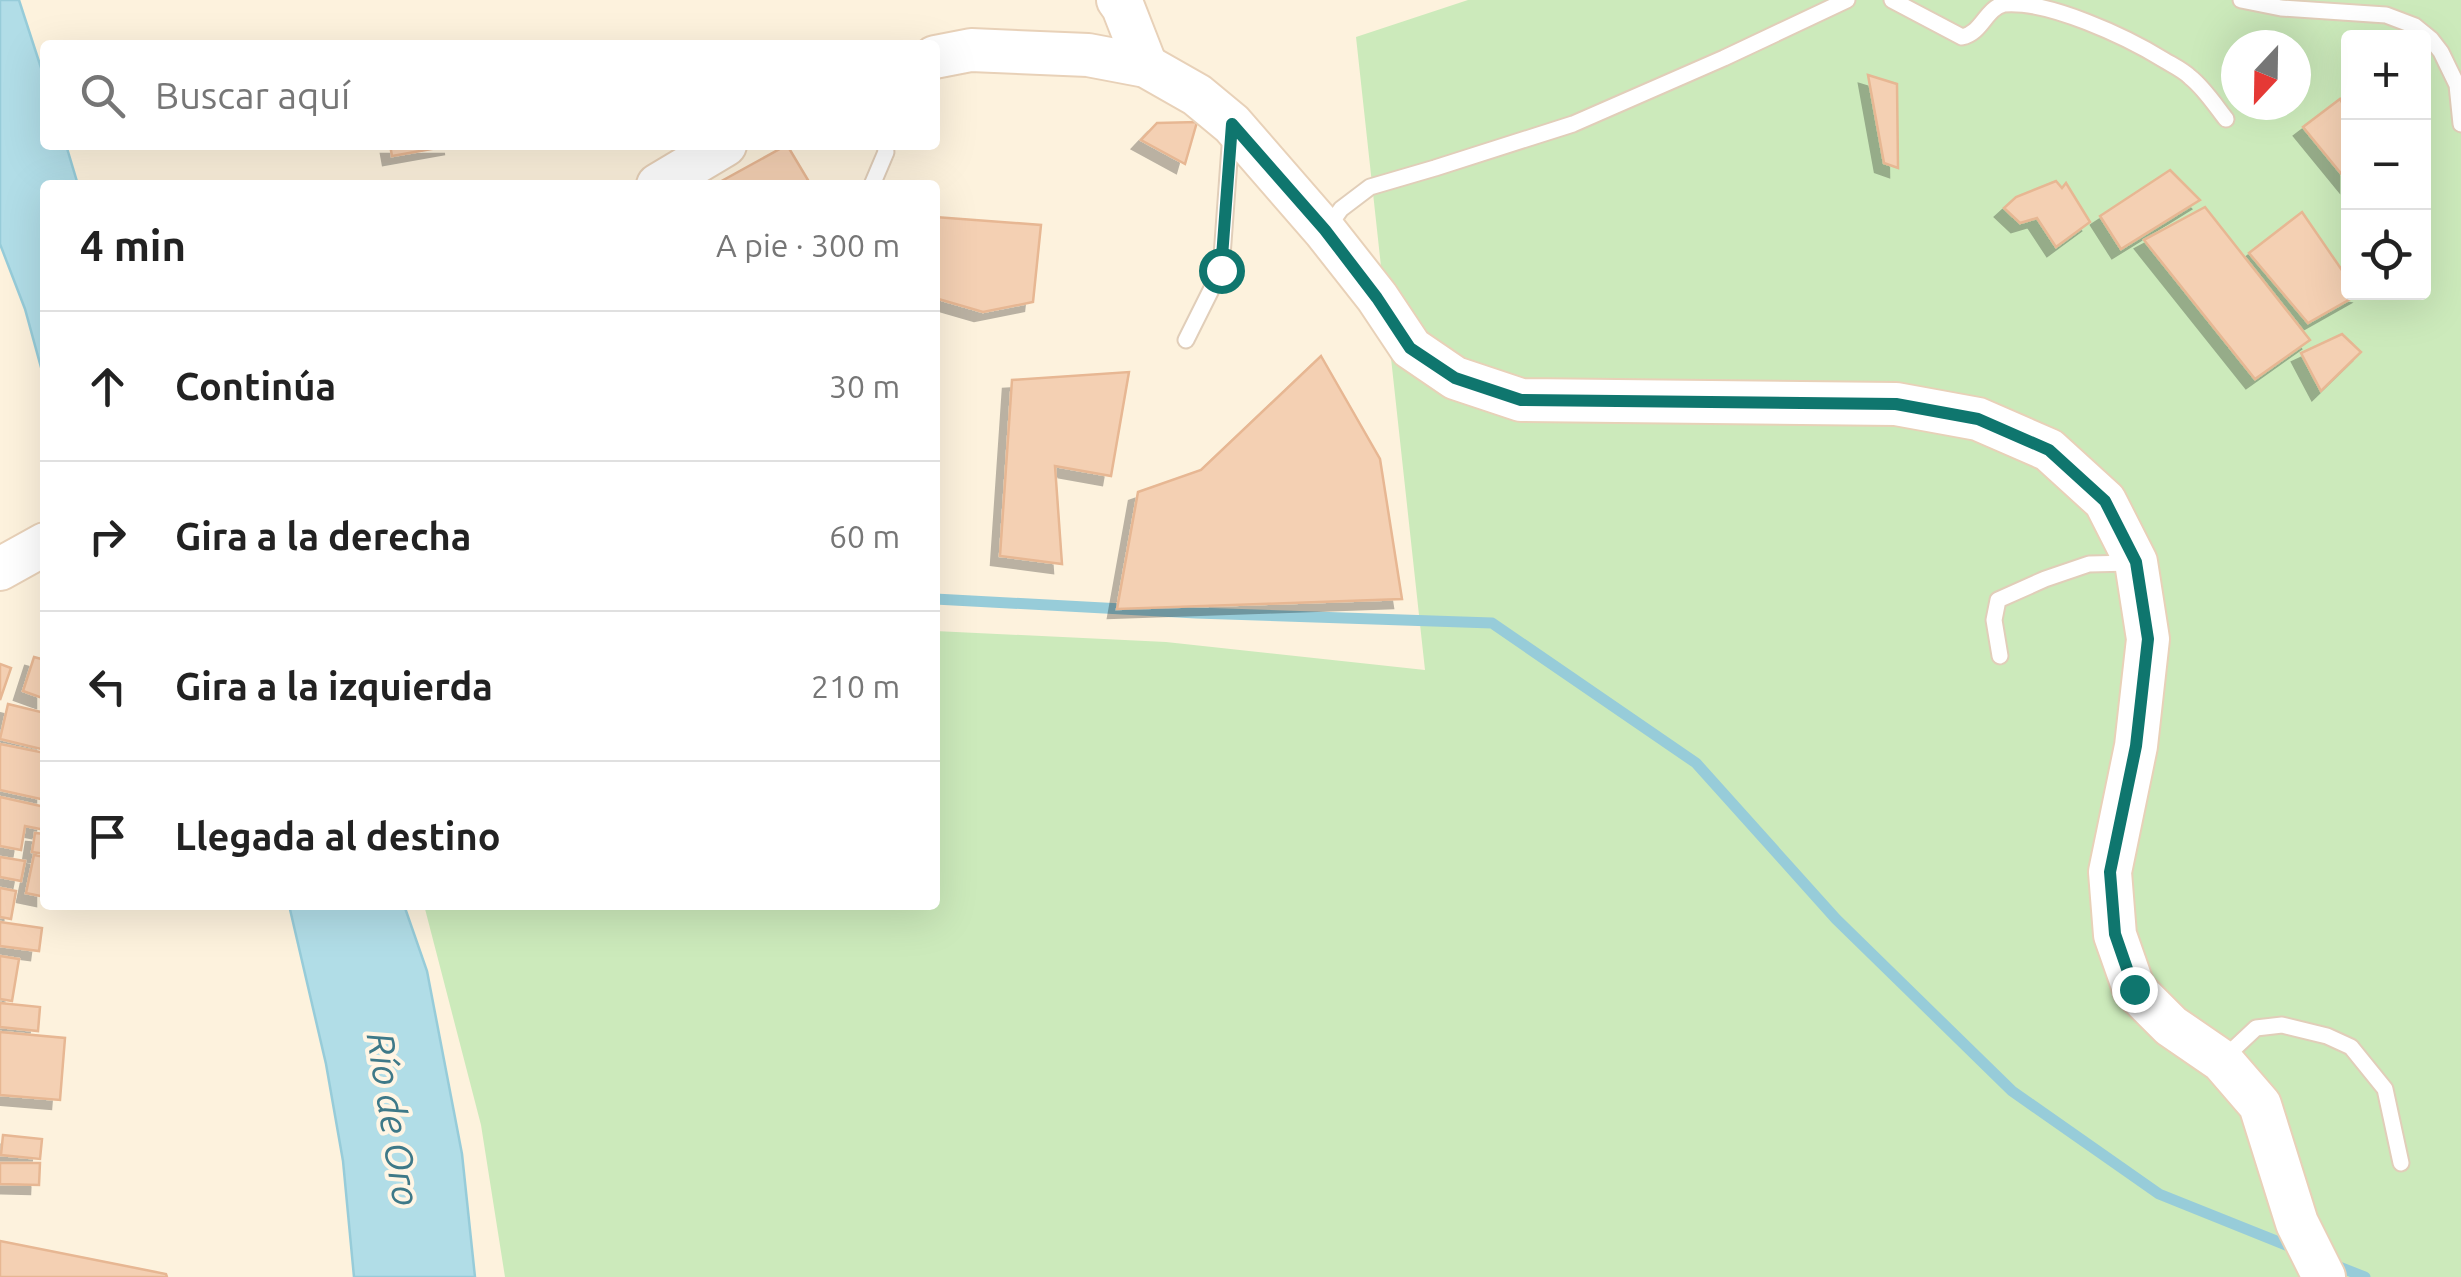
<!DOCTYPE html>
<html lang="es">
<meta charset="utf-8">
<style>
:root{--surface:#fff;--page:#f6f6f6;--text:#222;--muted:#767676;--line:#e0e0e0}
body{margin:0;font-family:Ubuntu,sans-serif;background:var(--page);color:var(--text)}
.controls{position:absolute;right:30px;top:30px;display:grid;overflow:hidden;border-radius:10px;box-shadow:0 10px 40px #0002}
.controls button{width:90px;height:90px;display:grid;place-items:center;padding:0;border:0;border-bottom:2px solid var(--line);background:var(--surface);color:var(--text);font:50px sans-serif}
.compass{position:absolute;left:2221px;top:30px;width:90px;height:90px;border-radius:50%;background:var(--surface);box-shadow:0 10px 40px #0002;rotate:202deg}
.stop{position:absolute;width:30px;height:30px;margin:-22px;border:8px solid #0f766e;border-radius:50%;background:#fff}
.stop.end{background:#0f766e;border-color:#fff;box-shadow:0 2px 10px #0008}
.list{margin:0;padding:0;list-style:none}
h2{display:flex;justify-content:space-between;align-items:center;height:130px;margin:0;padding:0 40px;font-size:42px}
h2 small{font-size:32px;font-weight:400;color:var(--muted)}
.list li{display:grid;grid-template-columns:65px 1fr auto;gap:30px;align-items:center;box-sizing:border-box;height:150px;padding:0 40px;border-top:2px solid var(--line)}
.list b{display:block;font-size:38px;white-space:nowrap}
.list em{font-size:32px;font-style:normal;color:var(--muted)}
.icon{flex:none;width:55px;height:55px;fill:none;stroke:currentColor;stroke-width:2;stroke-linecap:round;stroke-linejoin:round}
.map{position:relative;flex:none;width:2461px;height:1277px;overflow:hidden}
.search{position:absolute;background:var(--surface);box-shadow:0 10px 40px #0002;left:40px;top:40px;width:900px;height:110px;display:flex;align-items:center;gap:25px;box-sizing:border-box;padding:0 35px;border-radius:10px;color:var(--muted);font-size:38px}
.panel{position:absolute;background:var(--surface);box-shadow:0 10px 40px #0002;left:40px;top:180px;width:900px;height:730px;border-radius:10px}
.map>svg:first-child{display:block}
.green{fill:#cceabb;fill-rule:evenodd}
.water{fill:#b1dde7;stroke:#97ccd9;stroke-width:2.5}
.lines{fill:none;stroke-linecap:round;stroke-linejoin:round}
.stream{stroke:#97ccd9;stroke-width:11}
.building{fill:#f4d0b3;stroke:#e7b793;stroke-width:2.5;filter:url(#shadow)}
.lane-casing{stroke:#e1ceb9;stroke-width:19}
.secondary-casing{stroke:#e8d1b8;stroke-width:46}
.lane{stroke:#fff;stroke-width:15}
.secondary{stroke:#fff;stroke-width:42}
.route{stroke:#0f766e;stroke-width:12}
.labels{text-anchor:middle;stroke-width:8;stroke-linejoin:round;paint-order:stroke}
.water-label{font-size:38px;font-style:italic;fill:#3e7988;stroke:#fff5e4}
</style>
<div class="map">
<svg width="2461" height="1277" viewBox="0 0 2461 1277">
<defs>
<filter id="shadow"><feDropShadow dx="-9" dy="9" stdDeviation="0" flood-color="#0004"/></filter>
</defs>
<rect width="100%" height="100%" fill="#fdf2dd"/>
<path class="green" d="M1468,0H2461V1277H505L481,1125L424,905H935V631L1166,642L1425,670L1356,37ZM2348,38H2424V292H2348ZM2236,45H2296V105H2236Z"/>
<g class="water">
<polygon points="0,0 19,0 45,80 45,145 66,145 78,185 45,185 45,382 25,309 0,244"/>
<polygon points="289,905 404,905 427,971 462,1154 475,1277 354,1277 343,1161 326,1064"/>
</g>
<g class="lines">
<g class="stream">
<polyline points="935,599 1196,613 1492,623 1696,763 1836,919 2012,1091 2159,1194 2296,1249"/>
<polyline points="2332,1264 2365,1277"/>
</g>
</g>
<g class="building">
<polygon points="1868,75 1897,84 1898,168 1884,163"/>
<polygon points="2340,99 2348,114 2348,182 2303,127"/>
<polygon points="1197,122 1185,164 1141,140 1157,123"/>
<polygon points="390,145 454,145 392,156"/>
<polygon points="787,145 808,180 799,185 719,185 718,183"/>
<polygon points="2170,170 2200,200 2121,249 2100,216"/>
<polygon points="2056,181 2062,188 2066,183 2090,222 2056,247 2037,218 2020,223 2004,208 2016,197"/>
<polygon points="2205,207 2310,340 2255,379 2144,240"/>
<polygon points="2302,212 2348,279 2348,292 2359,294 2308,323 2249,253"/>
<polygon points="935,217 1041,225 1033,302 983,312 935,298"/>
<polygon points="2342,334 2361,352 2321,391 2301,353"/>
<polygon points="1321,356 1380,459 1402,599 1117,609 1138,492 1201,470"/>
<polygon points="1129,372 1111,476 1055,466 1062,564 1000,556 1012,380"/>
<polygon points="34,657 45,660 45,699 23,691"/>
<polygon points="0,664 11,668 0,700"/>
<polygon points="8,704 45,713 45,750 0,739"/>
<polygon points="0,744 45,753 45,800 0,790"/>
<polygon points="0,797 45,807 45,830 25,826 21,850 0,846"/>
<polygon points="35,833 45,834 45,854 32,852"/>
<polygon points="34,855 45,857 45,897 26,893"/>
<polygon points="0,857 25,861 21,881 0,877"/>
<polygon points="0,888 16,891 11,919 0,917"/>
<polygon points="0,922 42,928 39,951 0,946"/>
<polygon points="0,956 19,959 12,1001 0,999"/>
<polygon points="0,1003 40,1007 38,1031 0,1027"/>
<polygon points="0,1032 65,1038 60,1100 0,1095"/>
<polygon points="3,1135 42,1139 40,1159 1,1155"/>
<polygon points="0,1163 40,1163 39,1185 0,1184"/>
<polygon points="0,1241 166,1274 167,1277 0,1277"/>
</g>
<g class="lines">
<g class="lane-casing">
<g id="lane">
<path d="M1892,0L1962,37C1982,33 1985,9 2004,4C2048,0 2127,37 2164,60C2172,65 2183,70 2190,77C2204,88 2215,105 2226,119"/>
<polyline points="2241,0 2281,8 2386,15 2415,26 2431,39 2441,52 2457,85 2461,124"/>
<polyline points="872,185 886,152 885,145"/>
<polyline points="1326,230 1341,209 1370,187 1435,168 1573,124 1724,58 1847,0"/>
<polyline points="1186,340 1221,270 1231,133"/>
<polyline points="2000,656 1994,620 1998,600 2045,579 2089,564 2132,563"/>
<polyline points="2225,1057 2256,1028 2282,1025 2327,1036 2351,1047 2385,1089 2401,1163"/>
</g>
</g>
<g class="secondary-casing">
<g id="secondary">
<polyline points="1118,0 1123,7 1146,66"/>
<polyline points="935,57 971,50 1088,55 1146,66 1197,95 1232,124 1325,231 1377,297 1411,348 1455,378 1521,400 1896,404 1978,419 2049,450 2105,501 2136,562 2148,639 2136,746 2110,872 2115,935 2134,989 2171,1026 2222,1061 2260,1105 2297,1223 2324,1277"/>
<polyline points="658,185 725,145"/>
<polyline points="0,569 45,544"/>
</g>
</g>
<use href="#lane" class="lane"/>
<use href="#secondary" class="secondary"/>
</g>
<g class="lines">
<polyline class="route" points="1221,270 1232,124 1325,230 1377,298 1410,348 1455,378 1521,400 1896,404 1978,419 2049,450 2105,501 2136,562 2148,639 2136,746 2110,872 2115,934 2134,989"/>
</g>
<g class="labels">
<g class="water-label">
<text transform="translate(393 1119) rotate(81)" y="13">Río de Oro</text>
</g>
</g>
</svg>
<div class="controls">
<button>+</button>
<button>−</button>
<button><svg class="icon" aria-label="locate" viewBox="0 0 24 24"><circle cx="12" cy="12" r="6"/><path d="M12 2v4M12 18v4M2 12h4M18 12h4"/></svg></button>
</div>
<svg class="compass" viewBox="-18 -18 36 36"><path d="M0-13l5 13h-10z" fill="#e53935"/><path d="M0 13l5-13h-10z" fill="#767676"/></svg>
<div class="stop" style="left:1221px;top:270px"></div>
<div class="stop end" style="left:2134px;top:989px"></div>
<div class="search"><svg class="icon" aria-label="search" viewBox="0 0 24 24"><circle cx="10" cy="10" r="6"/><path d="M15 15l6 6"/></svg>Buscar aquí</div>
<section class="panel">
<h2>4 min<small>A pie · 300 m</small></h2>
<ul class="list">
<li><svg class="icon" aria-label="ahead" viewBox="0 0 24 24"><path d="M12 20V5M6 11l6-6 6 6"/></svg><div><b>Continúa</b></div><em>30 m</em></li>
<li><svg class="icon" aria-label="right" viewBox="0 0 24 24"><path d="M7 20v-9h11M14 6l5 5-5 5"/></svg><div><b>Gira a la derecha</b></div><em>60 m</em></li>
<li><svg class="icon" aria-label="left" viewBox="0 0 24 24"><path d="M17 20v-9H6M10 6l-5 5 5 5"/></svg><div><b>Gira a la izquierda</b></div><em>210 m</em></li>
<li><svg class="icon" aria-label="arrive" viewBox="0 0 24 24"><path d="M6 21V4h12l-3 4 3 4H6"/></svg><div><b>Llegada al destino</b></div></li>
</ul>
</section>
</div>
